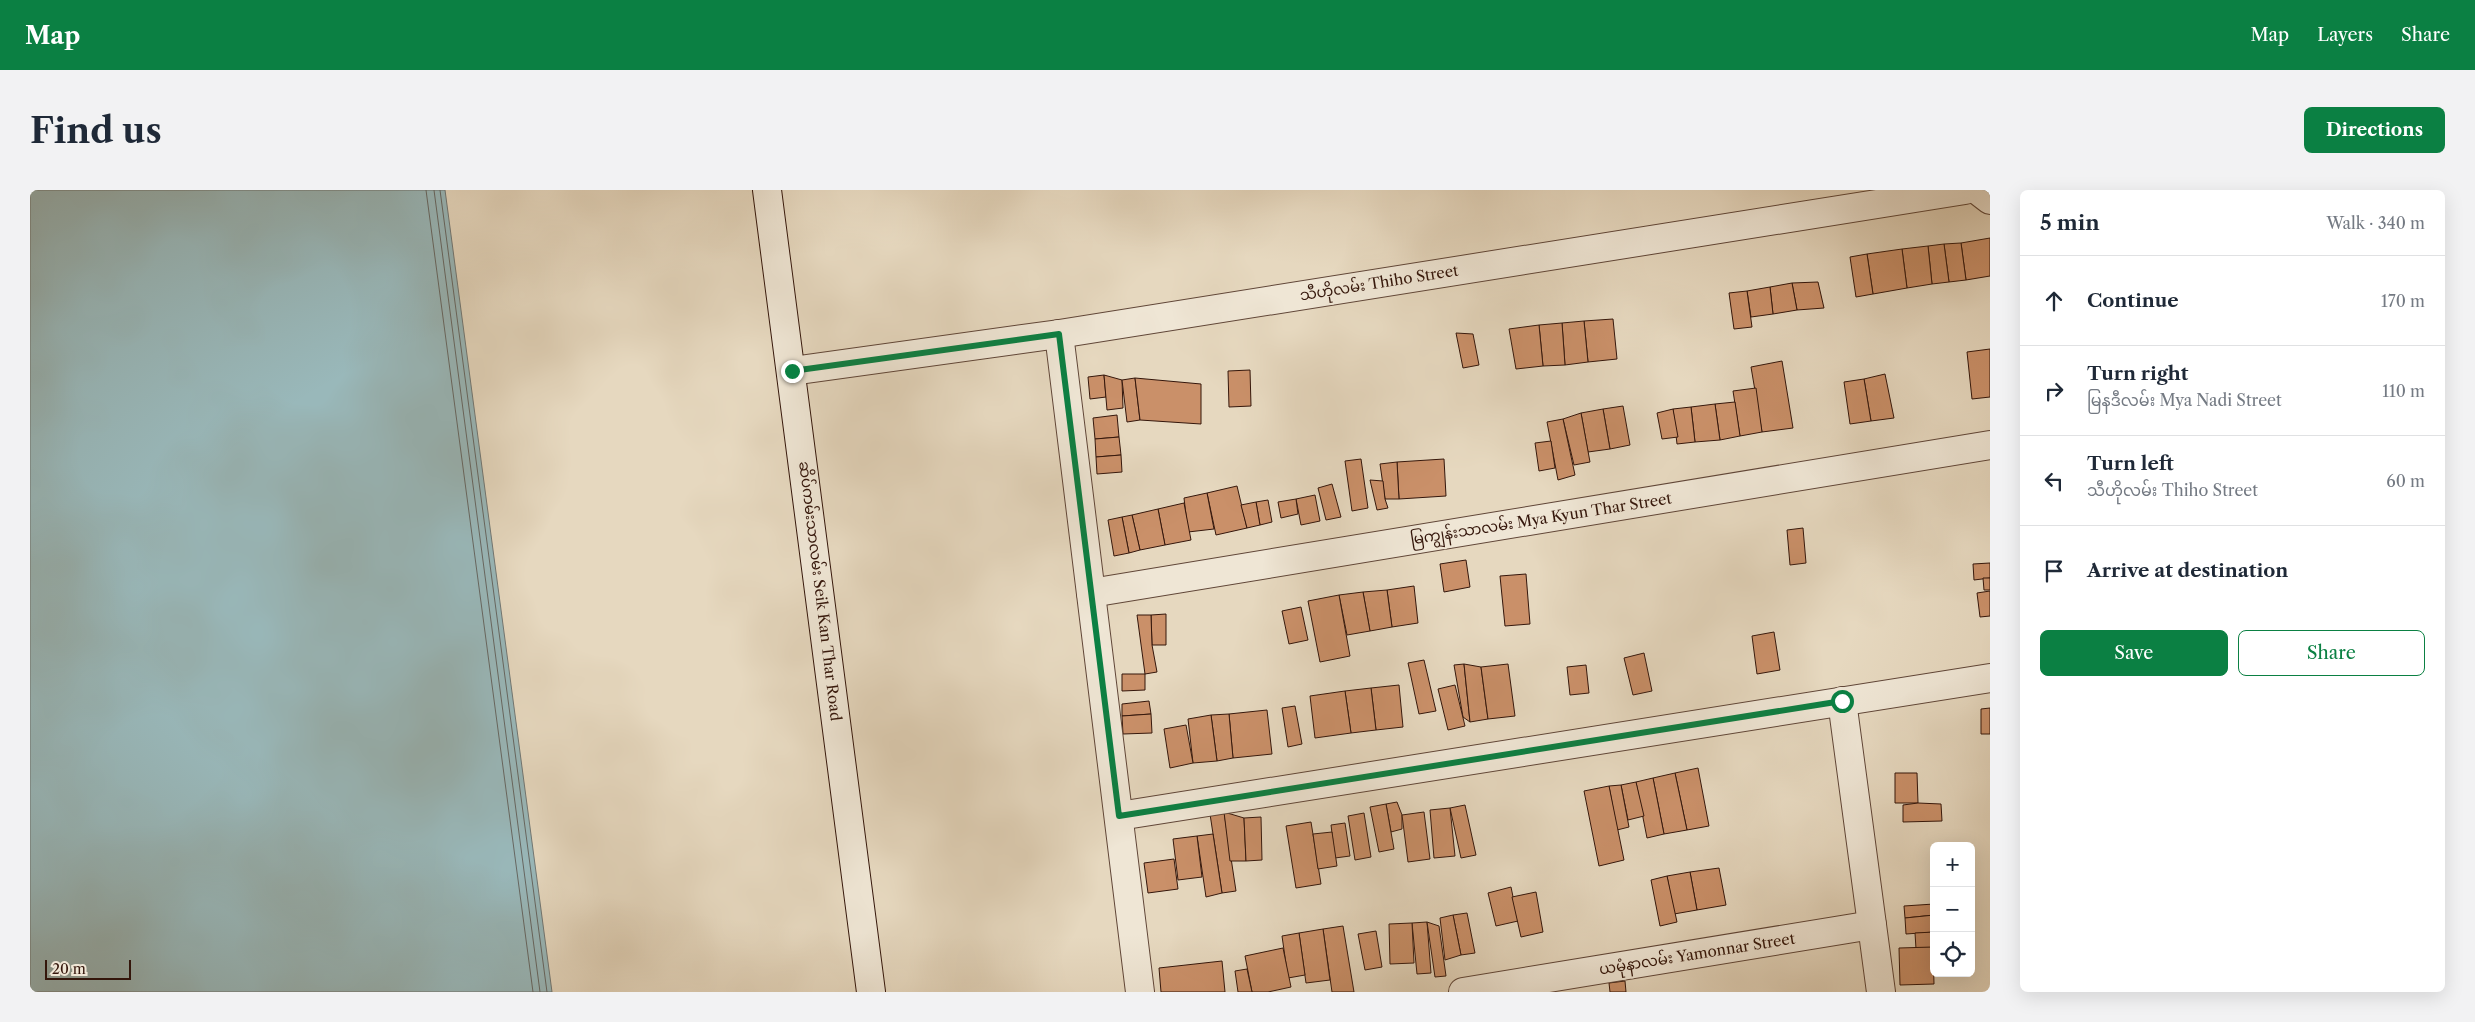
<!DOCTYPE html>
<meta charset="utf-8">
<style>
:root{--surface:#fff;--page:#f2f2f3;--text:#1f2937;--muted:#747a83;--line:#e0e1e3;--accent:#0b8043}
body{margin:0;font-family:"Libre Caslon Text","Noto Sans Myanmar",serif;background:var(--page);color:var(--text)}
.controls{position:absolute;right:15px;bottom:15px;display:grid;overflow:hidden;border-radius:8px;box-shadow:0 5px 20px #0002}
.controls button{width:45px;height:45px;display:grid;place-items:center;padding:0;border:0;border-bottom:1px solid var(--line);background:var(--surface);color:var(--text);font:25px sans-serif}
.scale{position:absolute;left:15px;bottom:12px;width:86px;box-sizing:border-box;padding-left:5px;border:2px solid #34160b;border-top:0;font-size:14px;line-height:18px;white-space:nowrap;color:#34160b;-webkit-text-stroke:4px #efe6d5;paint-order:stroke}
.stop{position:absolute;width:15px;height:15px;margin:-11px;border:4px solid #0b8043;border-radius:50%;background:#fff}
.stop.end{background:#0b8043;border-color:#fff;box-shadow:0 1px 5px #0008}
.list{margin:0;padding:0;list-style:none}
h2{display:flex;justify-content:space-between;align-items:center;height:65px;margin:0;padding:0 20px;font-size:21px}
h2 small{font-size:16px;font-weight:400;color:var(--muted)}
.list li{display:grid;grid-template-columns:32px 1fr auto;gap:15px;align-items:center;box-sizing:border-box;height:90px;padding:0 20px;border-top:1px solid var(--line)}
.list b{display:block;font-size:19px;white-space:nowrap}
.list p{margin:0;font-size:16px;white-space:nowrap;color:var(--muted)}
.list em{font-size:16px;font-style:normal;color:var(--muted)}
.actions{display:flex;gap:10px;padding:15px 20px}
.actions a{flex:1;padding:11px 0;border:1px solid var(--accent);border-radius:8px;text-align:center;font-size:18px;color:var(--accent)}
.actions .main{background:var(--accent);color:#fff}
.icon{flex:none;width:28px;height:28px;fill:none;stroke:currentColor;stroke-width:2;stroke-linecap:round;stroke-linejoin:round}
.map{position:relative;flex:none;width:1960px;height:802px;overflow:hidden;border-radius:8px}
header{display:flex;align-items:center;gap:30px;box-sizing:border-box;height:70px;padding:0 25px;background:var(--accent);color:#fff}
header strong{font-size:24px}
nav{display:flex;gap:28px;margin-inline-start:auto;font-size:18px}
.intro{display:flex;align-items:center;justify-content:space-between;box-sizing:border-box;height:120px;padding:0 30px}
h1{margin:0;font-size:35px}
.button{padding:12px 22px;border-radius:8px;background:var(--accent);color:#fff;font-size:18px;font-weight:700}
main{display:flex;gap:30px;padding:0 30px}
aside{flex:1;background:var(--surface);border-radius:8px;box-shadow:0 5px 20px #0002}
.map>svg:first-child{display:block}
.water{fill:#99b8ba;stroke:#717774}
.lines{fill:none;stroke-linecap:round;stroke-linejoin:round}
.shore{stroke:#666762;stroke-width:1}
.building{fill:#ca9069;stroke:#34160b}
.street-casing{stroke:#604638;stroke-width:30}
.secondary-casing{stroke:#34160b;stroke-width:30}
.street{stroke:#efe6d5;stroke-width:28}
.secondary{stroke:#efe6d5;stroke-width:28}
.route{stroke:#0b8043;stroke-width:6}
.labels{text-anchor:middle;stroke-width:4;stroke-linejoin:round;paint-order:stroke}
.street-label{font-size:15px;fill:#34160b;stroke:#efe6d5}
</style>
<header>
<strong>Map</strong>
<nav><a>Map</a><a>Layers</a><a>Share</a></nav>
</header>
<div class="intro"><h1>Find us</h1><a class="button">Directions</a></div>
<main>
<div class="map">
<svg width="1960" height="802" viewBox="0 0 1960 802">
<rect width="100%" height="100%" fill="#e6d8bf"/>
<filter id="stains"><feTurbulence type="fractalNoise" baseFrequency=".004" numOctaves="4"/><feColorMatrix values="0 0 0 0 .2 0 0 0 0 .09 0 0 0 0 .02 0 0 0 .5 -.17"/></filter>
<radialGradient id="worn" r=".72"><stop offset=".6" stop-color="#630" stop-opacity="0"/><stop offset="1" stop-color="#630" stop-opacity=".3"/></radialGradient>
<polygon class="water" points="0,0 415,0 522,802 0,802"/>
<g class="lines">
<g class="shore">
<polyline points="396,0 503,802"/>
<polyline points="404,0 510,802"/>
<polyline points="410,0 517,802"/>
</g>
</g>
<g class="building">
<polygon points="1960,48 1960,86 1936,90 1931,53"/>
<polygon points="1931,53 1936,90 1919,92 1914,54"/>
<polygon points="1914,54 1919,92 1902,94 1898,56"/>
<polygon points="1898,56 1902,94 1877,98 1872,59"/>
<polygon points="1872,59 1877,98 1843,104 1837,64"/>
<polygon points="1837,64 1843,104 1826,107 1820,67"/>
<polygon points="1788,92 1794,118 1767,120 1762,93"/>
<polygon points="1762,93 1767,120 1743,124 1740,97"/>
<polygon points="1740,97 1743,124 1721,127 1717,101"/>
<polygon points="1717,101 1722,137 1704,139 1699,103"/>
<polygon points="1583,129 1587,169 1558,172 1554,131"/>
<polygon points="1554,131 1558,172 1535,175 1532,133"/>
<polygon points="1532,133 1535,175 1513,176 1509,135"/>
<polygon points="1509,135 1513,176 1486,179 1479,139"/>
<polygon points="1426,143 1443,144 1449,175 1433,178"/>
<polygon points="1960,159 1960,207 1942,209 1937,162"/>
<polygon points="1752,171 1763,238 1732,242 1721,177"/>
<polygon points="1220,180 1221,216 1199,217 1198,181"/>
<polygon points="1855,184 1864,228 1841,231 1834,189"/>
<polygon points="1074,185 1076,207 1060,209 1058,187"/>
<polygon points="1074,185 1092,190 1093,218 1077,220"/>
<polygon points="1105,188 1110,230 1097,232 1092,190"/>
<polygon points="1105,188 1171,194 1171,234 1110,230"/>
<polygon points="1834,189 1841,231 1820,234 1814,192"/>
<polygon points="1726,198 1732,242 1710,246 1703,201"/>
<polygon points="1705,212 1710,246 1690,250 1685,214"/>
<polygon points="1685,214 1690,250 1665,252 1661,217"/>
<polygon points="1593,216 1600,255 1580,259 1573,219"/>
<polygon points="1661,217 1665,252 1647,254 1643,219"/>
<polygon points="1573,219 1580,259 1558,262 1551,223"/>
<polygon points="1643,219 1648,247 1632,249 1627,223"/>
<polygon points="1551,223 1560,272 1544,275 1533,229"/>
<polygon points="1087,225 1089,247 1065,249 1063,228"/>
<polygon points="1533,229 1545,285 1528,290 1517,232"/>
<polygon points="1089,247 1091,265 1066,267 1065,249"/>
<polygon points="1521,251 1525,278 1509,281 1505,253"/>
<polygon points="1091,265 1092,282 1067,284 1066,267"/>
<polygon points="1331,269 1338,318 1322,321 1315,271"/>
<polygon points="1414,269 1416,306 1369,309 1367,272"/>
<polygon points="1367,272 1369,309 1355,309 1350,274"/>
<polygon points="1340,290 1353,291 1355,309 1358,318 1347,320"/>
<polygon points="1302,294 1311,327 1296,330 1288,298"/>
<polygon points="1207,296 1217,338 1186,345 1177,303"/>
<polygon points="1177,303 1184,339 1158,342 1154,308"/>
<polygon points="1285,305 1290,331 1271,335 1266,309"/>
<polygon points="1266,309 1268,324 1251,328 1248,312"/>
<polygon points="1238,310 1242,332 1230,335 1226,312"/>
<polygon points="1226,312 1230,335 1217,338 1211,315"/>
<polygon points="1154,313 1161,350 1135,355 1128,319"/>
<polygon points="1128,319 1135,355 1110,360 1102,325"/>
<polygon points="1102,325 1110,360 1099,363 1092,327"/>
<polygon points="1092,327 1099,363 1084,366 1078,330"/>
<polygon points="1773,338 1776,373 1760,375 1757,340"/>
<polygon points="1436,370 1440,397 1414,402 1410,374"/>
<polygon points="1960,373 1960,388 1944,390 1943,374"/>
<polygon points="1496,384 1500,434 1475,436 1470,386"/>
<polygon points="1953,388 1960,388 1960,400 1954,400"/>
<polygon points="1384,396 1388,433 1362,437 1357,400"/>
<polygon points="1357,400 1362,437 1340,441 1333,402"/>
<polygon points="1960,401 1960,426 1950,427 1947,403"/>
<polygon points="1333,402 1340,441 1317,445 1309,405"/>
<polygon points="1309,405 1320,466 1290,472 1278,411"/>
<polygon points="1271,417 1278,450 1259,454 1252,421"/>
<polygon points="1136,424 1136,455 1122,455 1121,425"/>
<polygon points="1107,425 1121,425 1122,455 1127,482 1115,484"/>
<polygon points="1744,442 1750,480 1727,484 1722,446"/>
<polygon points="1614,463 1622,501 1603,505 1594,468"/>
<polygon points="1394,470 1406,521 1389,524 1378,473"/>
<polygon points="1434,474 1440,532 1433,527 1424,475"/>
<polygon points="1434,474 1451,477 1458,529 1440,532"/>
<polygon points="1478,474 1485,526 1458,529 1451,477"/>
<polygon points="1556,475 1559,503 1540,505 1537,477"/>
<polygon points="1092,484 1115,484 1115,500 1092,501"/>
<polygon points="1369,495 1373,537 1346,540 1341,498"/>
<polygon points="1425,495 1435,536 1418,540 1408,499"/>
<polygon points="1341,498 1346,540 1321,543 1315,501"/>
<polygon points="1315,501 1321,543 1285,548 1280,506"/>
<polygon points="1119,511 1121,524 1092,526 1092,514"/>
<polygon points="1265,516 1272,554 1258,557 1252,518"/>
<polygon points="1960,518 1960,544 1951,544 1951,519"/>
<polygon points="1237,520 1242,564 1203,568 1199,524"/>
<polygon points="1121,524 1122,543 1093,544 1092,526"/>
<polygon points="1199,524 1203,568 1187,571 1181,525"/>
<polygon points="1181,525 1187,571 1163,573 1158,529"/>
<polygon points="1156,535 1163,573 1140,578 1134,539"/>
<polygon points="1668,578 1679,636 1657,640 1645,583"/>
<polygon points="1645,583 1657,640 1634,644 1623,588"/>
<polygon points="1865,583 1887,583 1888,613 1865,613"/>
<polygon points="1623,588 1634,644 1617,648 1606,592"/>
<polygon points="1606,592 1614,626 1598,630 1591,595"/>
<polygon points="1591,595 1599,637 1587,640 1579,596"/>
<polygon points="1579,596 1594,670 1569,676 1554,601"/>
<polygon points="1367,612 1372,625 1372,639 1361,642 1356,614"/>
<polygon points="1888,613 1911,614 1912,631 1873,632 1873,615"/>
<polygon points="1356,614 1364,659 1349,662 1340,617"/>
<polygon points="1435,615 1446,665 1431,668 1420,618"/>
<polygon points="1420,618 1425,666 1404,668 1400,620"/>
<polygon points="1194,622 1206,701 1192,703 1180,624"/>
<polygon points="1194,622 1214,628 1216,671 1200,671"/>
<polygon points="1394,622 1400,669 1378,672 1372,625"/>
<polygon points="1334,623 1341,667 1325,670 1318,626"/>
<polygon points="1231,627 1232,670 1216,671 1214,628"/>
<polygon points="1281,632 1291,694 1266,698 1256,636"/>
<polygon points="1315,633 1320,666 1305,668 1301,635"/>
<polygon points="1302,642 1307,676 1288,679 1283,644"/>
<polygon points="1183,644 1192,703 1176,707 1167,646"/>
<polygon points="1167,646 1172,687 1148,690 1143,649"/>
<polygon points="1144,669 1148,699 1118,703 1114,673"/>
<polygon points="1689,678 1696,715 1667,720 1660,682"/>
<polygon points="1660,682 1667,720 1644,724 1637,686"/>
<polygon points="1637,686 1647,732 1630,736 1621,690"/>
<polygon points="1481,697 1488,731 1466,736 1458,703"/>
<polygon points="1506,702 1513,742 1491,747 1482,707"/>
<polygon points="1904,714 1904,725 1875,728 1874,716"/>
<polygon points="1437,723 1445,763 1431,765 1423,725"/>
<polygon points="1423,725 1431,765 1415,770 1410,728"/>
<polygon points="1904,725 1904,742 1876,744 1875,728"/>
<polygon points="1397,732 1401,783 1387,784 1382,733"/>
<polygon points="1397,732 1409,736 1416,786 1405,787"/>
<polygon points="1382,733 1384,773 1360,774 1359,734"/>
<polygon points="1313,736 1324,802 1302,802 1293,739"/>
<polygon points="1293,739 1300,790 1276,793 1269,743"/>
<polygon points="1346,741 1352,777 1335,780 1328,744"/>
<polygon points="1904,742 1904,757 1886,759 1885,743"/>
<polygon points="1269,743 1275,785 1258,788 1252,746"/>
<polygon points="1903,757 1904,794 1870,795 1869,758"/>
<polygon points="1253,758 1261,797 1238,802 1222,802 1215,766"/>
<polygon points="1192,771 1195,802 1131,802 1129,778"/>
<polygon points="1217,779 1222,802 1208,802 1205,781"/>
<polygon points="1595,791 1596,802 1580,802 1579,793"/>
</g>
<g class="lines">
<g class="street-casing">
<g id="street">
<polyline points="1947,0 1960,10"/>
<polyline points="1029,144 1110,802"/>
<polyline points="762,181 1029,144 1935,0"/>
<polyline points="1061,403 1960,255"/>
<polyline points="1812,511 1851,802"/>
<polyline points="1089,626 1960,488"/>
<polyline points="1433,802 1842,735"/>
</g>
</g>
<g class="secondary-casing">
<polyline id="secondary" points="737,0 841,802"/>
</g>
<use href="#street" class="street"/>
<use href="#secondary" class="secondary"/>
</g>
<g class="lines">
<polyline class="route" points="762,181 1029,144 1089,626 1812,511"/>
</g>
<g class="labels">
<g class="street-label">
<text transform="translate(1349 93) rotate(-9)" y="5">သီဟိုလမ်း Thiho Street</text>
<text transform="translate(1511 329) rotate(-9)" y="5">မြကျွန်းသာလမ်း Mya Kyun Thar Street</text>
<text transform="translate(790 401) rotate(83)" y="5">ဆိပ်ကမ်းသာလမ်း Seik Kan Thar Road</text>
<text transform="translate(1667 764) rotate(-9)" y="5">ယမုံနာလမ်း Yamonnar Street</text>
</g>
</g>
<rect width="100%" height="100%" filter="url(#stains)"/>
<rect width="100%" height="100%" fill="url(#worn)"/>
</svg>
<div class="controls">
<button>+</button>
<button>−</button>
<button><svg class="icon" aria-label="locate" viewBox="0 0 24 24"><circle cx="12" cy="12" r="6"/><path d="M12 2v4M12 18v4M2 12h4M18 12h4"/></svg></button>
</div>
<div class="scale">20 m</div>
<div class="stop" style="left:1812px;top:511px"></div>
<div class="stop end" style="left:762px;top:181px"></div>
</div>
<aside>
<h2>5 min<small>Walk · 340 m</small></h2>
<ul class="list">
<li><svg class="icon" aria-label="ahead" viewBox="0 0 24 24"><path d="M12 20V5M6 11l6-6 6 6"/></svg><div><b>Continue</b></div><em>170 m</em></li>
<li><svg class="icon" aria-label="right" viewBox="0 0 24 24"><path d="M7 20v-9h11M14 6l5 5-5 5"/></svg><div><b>Turn right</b><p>မြနဒီလမ်း Mya Nadi Street</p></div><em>110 m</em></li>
<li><svg class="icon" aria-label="left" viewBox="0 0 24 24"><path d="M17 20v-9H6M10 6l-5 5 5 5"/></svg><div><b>Turn left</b><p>သီဟိုလမ်း Thiho Street</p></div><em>60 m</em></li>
<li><svg class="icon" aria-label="arrive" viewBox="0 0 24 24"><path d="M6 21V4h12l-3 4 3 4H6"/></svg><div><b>Arrive at destination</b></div></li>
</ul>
<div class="actions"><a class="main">Save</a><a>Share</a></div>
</aside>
</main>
